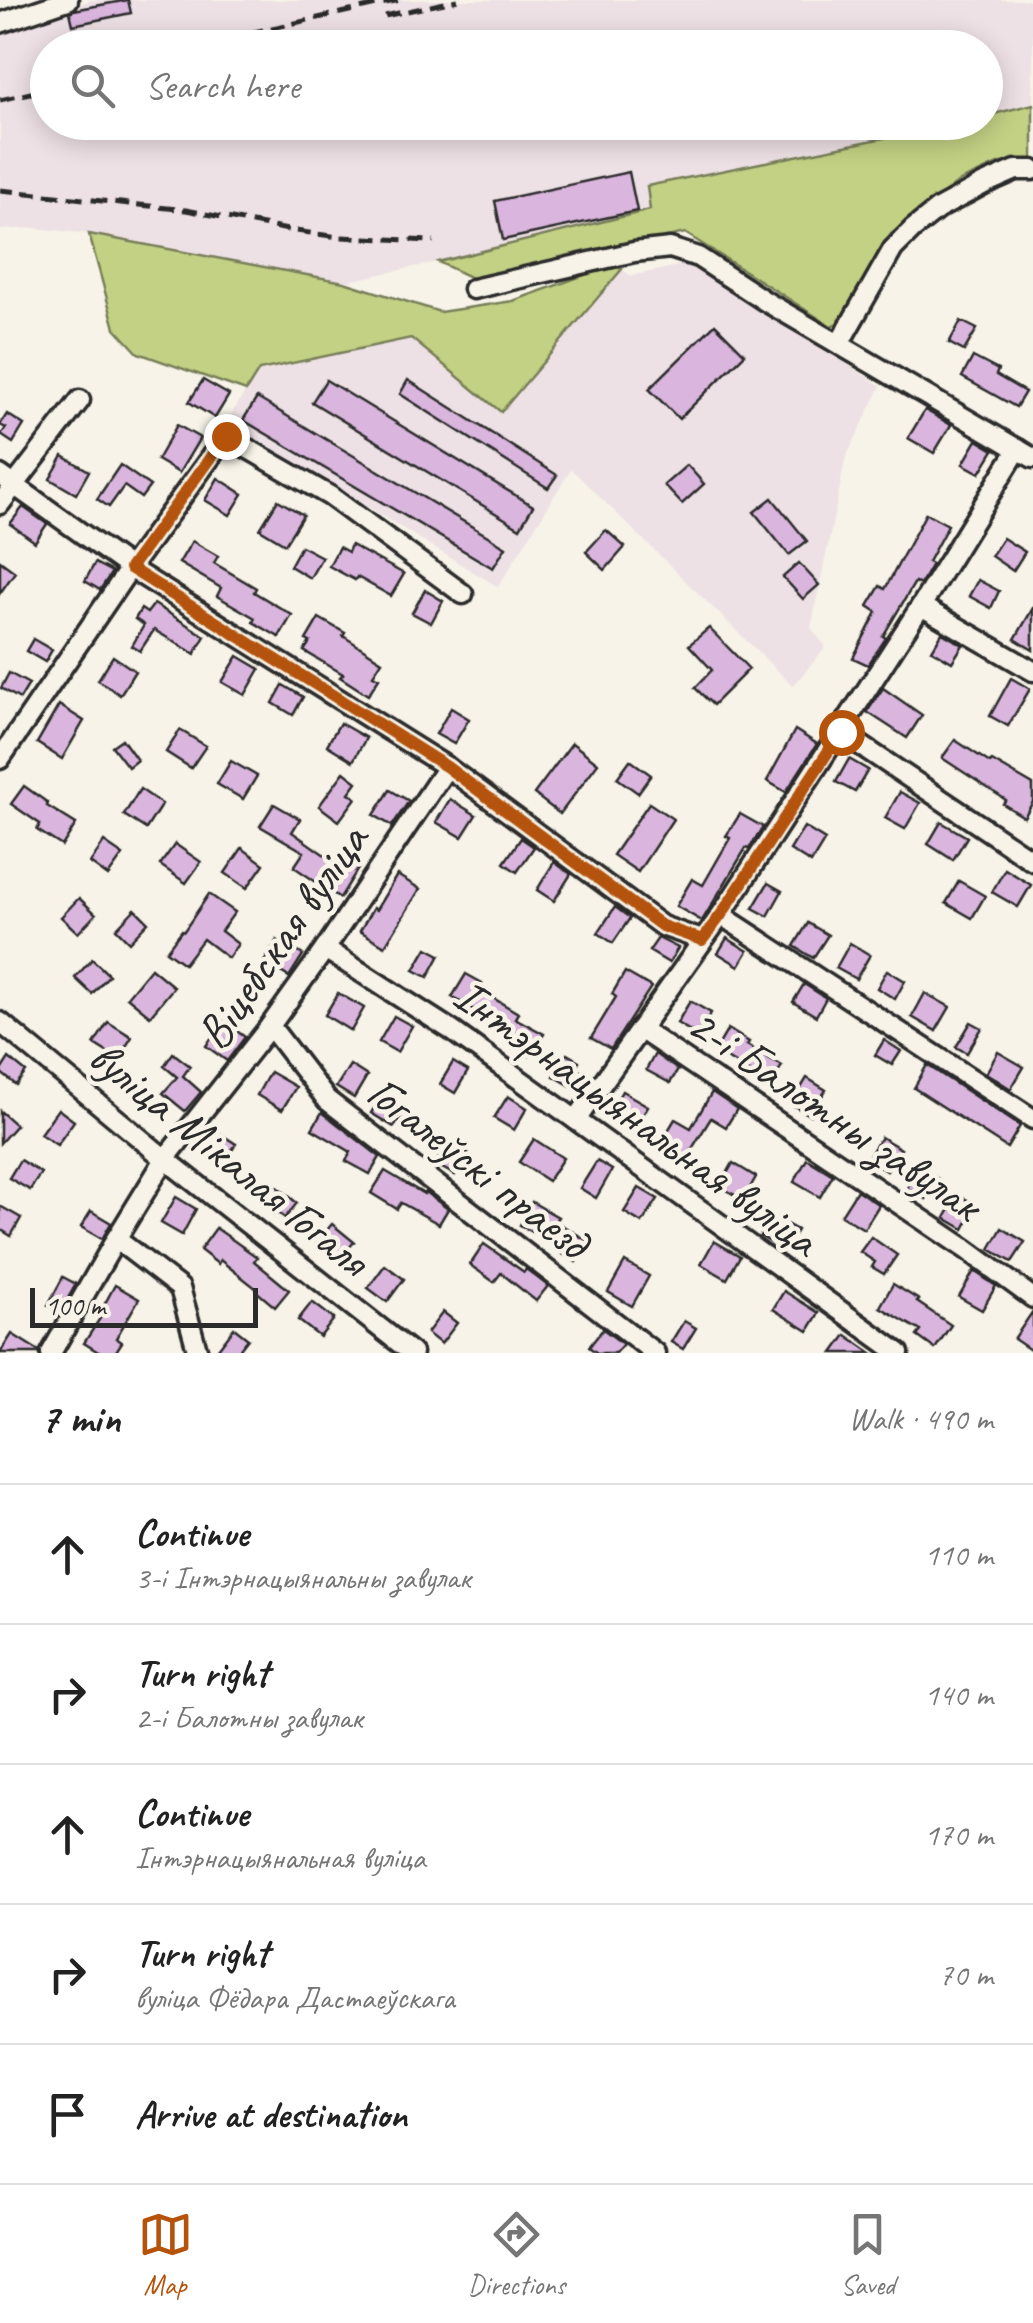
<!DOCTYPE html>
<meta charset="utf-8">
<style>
:root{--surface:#fff;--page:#f6f6f6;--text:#222;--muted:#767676;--line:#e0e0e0;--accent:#b45309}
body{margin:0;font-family:Caveat,sans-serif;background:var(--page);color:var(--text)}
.scale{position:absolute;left:30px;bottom:25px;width:228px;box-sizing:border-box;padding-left:10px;border:5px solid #2b2b2b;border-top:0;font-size:28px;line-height:35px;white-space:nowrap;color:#2b2b2b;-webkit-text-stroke:8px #f7f3e8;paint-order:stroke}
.stop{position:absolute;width:30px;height:30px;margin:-22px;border:8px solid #b45309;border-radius:50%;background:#fff}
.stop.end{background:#b45309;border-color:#fff;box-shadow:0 2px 10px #0008}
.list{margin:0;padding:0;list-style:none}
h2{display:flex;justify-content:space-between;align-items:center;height:130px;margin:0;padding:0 40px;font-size:42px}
h2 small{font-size:32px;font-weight:400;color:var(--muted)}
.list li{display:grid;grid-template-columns:65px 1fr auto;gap:30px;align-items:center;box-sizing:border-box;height:140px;padding:0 40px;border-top:2px solid var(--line)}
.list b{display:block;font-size:38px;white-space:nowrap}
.list p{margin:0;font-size:32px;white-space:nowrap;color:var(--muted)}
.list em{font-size:32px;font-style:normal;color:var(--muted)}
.icon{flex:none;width:55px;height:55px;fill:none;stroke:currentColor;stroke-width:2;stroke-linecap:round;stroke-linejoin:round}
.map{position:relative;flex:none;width:1033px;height:1353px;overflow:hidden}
.search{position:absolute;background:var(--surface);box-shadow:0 5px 25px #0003;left:30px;right:30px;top:30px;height:110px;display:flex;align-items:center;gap:25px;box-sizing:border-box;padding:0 35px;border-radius:55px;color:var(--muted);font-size:38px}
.sheet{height:830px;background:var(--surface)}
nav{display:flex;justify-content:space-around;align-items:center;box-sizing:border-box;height:140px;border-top:2px solid var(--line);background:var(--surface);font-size:28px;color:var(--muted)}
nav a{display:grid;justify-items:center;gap:5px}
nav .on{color:var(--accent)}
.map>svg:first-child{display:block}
.built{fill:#eee1e5}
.green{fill:#c3d184;stroke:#777e58;stroke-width:2.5}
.building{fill:#dab6df;stroke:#2b2b2b;stroke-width:2.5}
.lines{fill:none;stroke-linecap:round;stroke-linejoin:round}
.minor-casing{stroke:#2b2b2b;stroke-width:25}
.minor{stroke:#f7f3e8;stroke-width:18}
.rail{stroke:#2b2b2b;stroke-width:5;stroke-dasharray:15 8;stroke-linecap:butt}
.route{stroke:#b45309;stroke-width:12}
.labels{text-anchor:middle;stroke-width:9;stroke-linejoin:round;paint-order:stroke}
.street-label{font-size:48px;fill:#2b2b2b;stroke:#f7f3e8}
</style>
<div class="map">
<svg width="1033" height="1353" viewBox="0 0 1033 1353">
<rect width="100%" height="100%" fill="#f7f3e8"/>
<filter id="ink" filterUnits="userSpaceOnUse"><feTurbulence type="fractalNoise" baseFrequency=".01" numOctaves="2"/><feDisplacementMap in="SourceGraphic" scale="20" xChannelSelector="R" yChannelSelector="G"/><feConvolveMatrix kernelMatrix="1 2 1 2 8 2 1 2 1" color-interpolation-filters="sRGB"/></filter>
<g filter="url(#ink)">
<g class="built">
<polygon points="91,0 1033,0 1033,104 986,116 986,48 48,48 48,122 958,123 647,186 651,210 438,262 344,282 90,234 34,228 0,230 0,32"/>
<polygon points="692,263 881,386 846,457 811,628 826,647 793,686 571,469 498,587 227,421 259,370 411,338 502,412 622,269 631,276"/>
</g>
<g class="green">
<polygon points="1033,104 1033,163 1000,163 960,181 891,234 841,321 831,326 685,233 476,280 438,262 650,210 647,186 958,123 986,122 986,116"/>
<polygon points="89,234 344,282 440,312 513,301 612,265 622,269 501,412 411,338 259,370 246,391 138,353 115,328"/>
</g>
<g class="building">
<polygon points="128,0 131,13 73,25 70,12 74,10"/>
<polygon points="629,172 637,211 503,240 495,201"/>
<polygon points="961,321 977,329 964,351 949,343"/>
<polygon points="715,324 745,354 679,419 649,389"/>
<polygon points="973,357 998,370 996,375 1025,392 1016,407 962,377"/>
<polygon points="203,380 229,395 215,418 189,402"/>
<polygon points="326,380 533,506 520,528 312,402"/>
<polygon points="408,380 557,475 548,488 400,394"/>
<polygon points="257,398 506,547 493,568 243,420"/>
<polygon points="925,410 951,425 934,453 908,438"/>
<polygon points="7,414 24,425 13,443 1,435 6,428 0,425"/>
<polygon points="177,425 200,438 179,473 157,460"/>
<polygon points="977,440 994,450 980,473 963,464"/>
<polygon points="63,456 89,471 76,494 50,479"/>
<polygon points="120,465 150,486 141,498 124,486 109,507 97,499"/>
<polygon points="687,465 704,484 682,504 664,485"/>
<polygon points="218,478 243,494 230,515 205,500"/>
<polygon points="772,498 807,541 789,555 754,512"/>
<polygon points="278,500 303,515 285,544 260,529"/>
<polygon points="23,507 47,524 35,542 10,524"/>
<polygon points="926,513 948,525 928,562 932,564 920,585 915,582 883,636 886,638 868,665 853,658 877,612 868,606 880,586 885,589"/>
<polygon points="606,530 625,547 605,570 586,552"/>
<polygon points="1003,538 1025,552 1013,571 991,556"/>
<polygon points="192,541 218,556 214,563 256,588 254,592 292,615 279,637 253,622 255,618 217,596 221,588 179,563"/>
<polygon points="351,545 404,574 391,596 357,577 355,580 329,566 339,547 348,552"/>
<polygon points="301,546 322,557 310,578 290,566"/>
<polygon points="0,561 15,572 0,593"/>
<polygon points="95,563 112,572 100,590 85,581"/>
<polygon points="799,563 819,585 803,599 783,577"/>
<polygon points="978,580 999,591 991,608 969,596"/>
<polygon points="425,590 443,601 431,623 412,613"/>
<polygon points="154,604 205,636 195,654 154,630 140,651 132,646 144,625 135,619 141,609 147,613"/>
<polygon points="1033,608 1033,650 1015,639"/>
<polygon points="319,618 345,633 343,636 382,661 373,675 379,678 368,695 340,677 343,674 304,651 310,642 306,640"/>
<polygon points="709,628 749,669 713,705 695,688 712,670 689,645"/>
<polygon points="942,633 963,645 952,662 932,650"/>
<polygon points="33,639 52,650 45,662 26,651"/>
<polygon points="113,656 135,671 120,695 98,680"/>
<polygon points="238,656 260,669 245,695 222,682"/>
<polygon points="9,673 29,684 20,699 1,688"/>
<polygon points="1011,678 1030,689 1008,726 990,716"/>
<polygon points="283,685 303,697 293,715 273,703"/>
<polygon points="883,688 922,715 907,738 867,712"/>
<polygon points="59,705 84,721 62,759 37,743"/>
<polygon points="451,708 469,719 454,744 436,734"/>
<polygon points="340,723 366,738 353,761 327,745"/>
<polygon points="180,730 206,746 191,768 166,752"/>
<polygon points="795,730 817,744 786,792 767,781"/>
<polygon points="122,739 137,760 128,767 112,746"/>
<polygon points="955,740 990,763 992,761 1033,785 1033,802 1024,817 1003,804 1006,800 942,758"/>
<polygon points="572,743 598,763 560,814 534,794"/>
<polygon points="849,759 868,770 855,792 836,782"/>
<polygon points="630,760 651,775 638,793 617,778"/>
<polygon points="231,761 257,776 243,799 217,784"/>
<polygon points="344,772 357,782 349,793 356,798 339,821 319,806"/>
<polygon points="24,786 48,803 47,806 76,824 62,846 37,830 40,824 11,804"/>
<polygon points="140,789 162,804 146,829 124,815"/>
<polygon points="390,790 409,801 392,826 374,815"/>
<polygon points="900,792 920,803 905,829 885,818"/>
<polygon points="450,799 476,815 462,837 436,822"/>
<polygon points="649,803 673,819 638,872 613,855"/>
<polygon points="274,804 300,819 292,832 339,865 345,855 361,864 340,898 294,867 304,852 260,826"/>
<polygon points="740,814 763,827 749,849 746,848 702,921 676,906 692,879 703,885 730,838 726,836"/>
<polygon points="941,822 967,837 953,860 928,844"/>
<polygon points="804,827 825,840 811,863 790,850"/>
<polygon points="521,838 534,847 517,872 504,863"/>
<polygon points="104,842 123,855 108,876 90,863"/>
<polygon points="175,844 201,862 186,883 160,865"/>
<polygon points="242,848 264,864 247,888 225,873"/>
<polygon points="554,862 571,874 554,901 537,890"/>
<polygon points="1005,869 1031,885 1018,907 992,892"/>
<polygon points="397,875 420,889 385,946 360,931 373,908 376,910"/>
<polygon points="959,881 985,896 972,918 946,903"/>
<polygon points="768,883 782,891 768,916 753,908"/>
<polygon points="209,894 235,912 221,931 238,944 228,958 203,939 184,964 166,951 182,930 184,931"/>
<polygon points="79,898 96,914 78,933 61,917"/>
<polygon points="615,907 630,918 613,943 598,933"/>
<polygon points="135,909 148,922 129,942 116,929"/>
<polygon points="808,923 828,935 813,958 794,946"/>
<polygon points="658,938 678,948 669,963 649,951"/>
<polygon points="727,938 748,951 739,966 718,953"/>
<polygon points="277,940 303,955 289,977 264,962"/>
<polygon points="850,943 870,955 856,979 836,968"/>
<polygon points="427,948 440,955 428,977 414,970"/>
<polygon points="92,959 109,975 92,994 75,978"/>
<polygon points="151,968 174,987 150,1016 127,997"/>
<polygon points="887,970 905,981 895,999 877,988"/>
<polygon points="625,972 651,987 611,1049 591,1038 616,997 612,994"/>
<polygon points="466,974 482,983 478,989 518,1013 515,1018 544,1034 530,1056 513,1046 516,1042 479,1020 482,1015 452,997"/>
<polygon points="804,984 826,998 816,1016 793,1002"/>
<polygon points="338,993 364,1008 351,1031 325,1015"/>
<polygon points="925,993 950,1007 936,1031 912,1017"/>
<polygon points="690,1001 711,1013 697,1035 677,1023"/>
<polygon points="394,1016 412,1026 397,1052 379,1042"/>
<polygon points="223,1021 245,1037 227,1061 206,1046"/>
<polygon points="108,1022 132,1037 118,1059 94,1044"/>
<polygon points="971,1022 982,1028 967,1053 956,1047"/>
<polygon points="728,1029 749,1042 747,1045 782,1066 769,1086 752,1076 753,1074 715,1051"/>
<polygon points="884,1040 901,1051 892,1065 875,1055"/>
<polygon points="998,1052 1024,1067 1011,1089 986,1073"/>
<polygon points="173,1053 190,1066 183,1076 201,1092 185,1111 163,1093 177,1077 164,1066"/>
<polygon points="567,1054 579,1061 575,1068 589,1076 580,1091 554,1076"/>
<polygon points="655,1054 678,1070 670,1083 646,1070"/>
<polygon points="9,1058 26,1072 16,1085 0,1072"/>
<polygon points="453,1062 468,1071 455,1093 440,1084"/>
<polygon points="350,1065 367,1076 354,1098 336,1087"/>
<polygon points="927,1065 1020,1126 1007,1148 914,1088"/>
<polygon points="270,1072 296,1087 282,1110 257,1095"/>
<polygon points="807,1078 826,1090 810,1115 791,1104"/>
<polygon points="622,1091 648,1106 636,1127 610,1112"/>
<polygon points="712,1092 737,1109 726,1127 711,1118 685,1160 660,1144 675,1119 691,1128"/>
<polygon points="383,1094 406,1109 394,1127 371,1113"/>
<polygon points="508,1096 527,1108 514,1130 494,1118"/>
<polygon points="58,1109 74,1121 57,1145 40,1134"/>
<polygon points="0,1111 16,1125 0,1143"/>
<polygon points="322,1112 380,1157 370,1174 346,1161 351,1152 312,1129"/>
<polygon points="216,1131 236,1144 223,1165 202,1152"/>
<polygon points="881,1137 901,1149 887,1171 867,1159"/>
<polygon points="534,1139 563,1158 548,1181 519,1162"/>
<polygon points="448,1142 468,1153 455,1175 435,1164"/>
<polygon points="807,1159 833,1175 820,1197 794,1182"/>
<polygon points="20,1160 41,1173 30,1190 9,1178"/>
<polygon points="597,1161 612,1170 596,1198 580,1188"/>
<polygon points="733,1163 756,1177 743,1200 720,1186"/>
<polygon points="919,1168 938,1179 926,1199 907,1188"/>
<polygon points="385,1171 424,1194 425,1192 448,1209 439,1224 401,1203 397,1209 371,1193"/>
<polygon points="273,1183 297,1203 285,1218 260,1198"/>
<polygon points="639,1188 658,1199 642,1223 624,1212"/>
<polygon points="857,1190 879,1205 864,1229 841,1215"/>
<polygon points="958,1195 977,1205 964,1229 945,1218"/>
<polygon points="176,1197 196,1209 182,1235 161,1223"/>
<polygon points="532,1202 558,1217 555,1221 588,1241 576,1262 554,1249 557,1246 520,1225"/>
<polygon points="0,1206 21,1218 11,1236 0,1229"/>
<polygon points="91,1211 111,1223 102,1239 81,1227"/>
<polygon points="772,1216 797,1230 785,1251 760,1236"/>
<polygon points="332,1224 354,1242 338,1261 316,1243"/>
<polygon points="216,1228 257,1257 254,1261 289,1290 275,1307 256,1291 257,1289 220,1260 218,1264 200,1250"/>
<polygon points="1002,1228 1025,1242 1012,1262 990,1249"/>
<polygon points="871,1237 897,1255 884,1274 872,1267 875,1262 860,1252"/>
<polygon points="714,1241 740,1256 727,1279 701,1264"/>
<polygon points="484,1244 524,1272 526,1269 548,1286 536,1301 501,1273 494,1282 470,1265"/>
<polygon points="625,1262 649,1276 632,1306 608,1292"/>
<polygon points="385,1265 404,1279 387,1302 368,1288"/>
<polygon points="974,1271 996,1286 982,1310 959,1297"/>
<polygon points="63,1277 76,1284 60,1312 48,1305"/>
<polygon points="893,1284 919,1300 917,1302 951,1325 935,1349 917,1336 921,1331 880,1307"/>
<polygon points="115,1285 139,1299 116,1338 122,1342 115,1353 100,1353 84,1343 106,1309 103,1307"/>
<polygon points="784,1291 819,1313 808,1331 773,1309"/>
<polygon points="312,1302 334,1319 320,1337 298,1320"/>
<polygon points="1033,1311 1033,1352 1014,1339"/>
<polygon points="443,1312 457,1323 441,1344 427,1333"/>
<polygon points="684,1321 696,1328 683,1349 671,1342"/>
<polygon points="234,1328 248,1339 237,1353 215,1353"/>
<polygon points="603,1329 623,1344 615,1353 597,1353 589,1347"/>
<polygon points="12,1334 39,1351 39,1353 0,1353"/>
<polygon points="846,1335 872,1353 833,1353"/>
</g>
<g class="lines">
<g class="minor-casing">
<g id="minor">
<polyline points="0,23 68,0"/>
<polyline points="473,289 634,252 670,248 698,257 765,301 1033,458"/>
<polyline points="839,344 893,249 913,229 938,209 984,184 1016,170 1033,170"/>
<polyline points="0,475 130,568 447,767 662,926 702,940"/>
<polyline points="0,504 80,400"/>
<polyline points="921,606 1033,671"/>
<polyline points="841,732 1033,861"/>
<polyline points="0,759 130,568 226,436 330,496 463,594"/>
<polyline points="721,915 1033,1119"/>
<polyline points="325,949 451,1030 899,1353"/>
<polyline points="0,1022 165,1159 412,1353"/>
<polyline points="270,1026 327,1100 655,1353"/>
<polyline points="640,1029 966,1249 1033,1298"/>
<polyline points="576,1120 721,915 921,606 1018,449"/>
<polyline points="116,1239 180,1288 198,1353"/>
<polyline points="51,1353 116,1239 165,1159 270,1026 325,949 447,767"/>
</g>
</g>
<use href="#minor" class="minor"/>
<g class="rail">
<polyline points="385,16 458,0"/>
<polyline points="181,48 400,0"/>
<polyline points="0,100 48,89"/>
<polyline points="0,190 186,210 288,230 339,237 434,241"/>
</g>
</g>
</g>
<g class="lines" filter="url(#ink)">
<polyline class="route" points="226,436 130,568 447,767 662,926 702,940 721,915 841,732"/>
</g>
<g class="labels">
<g class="street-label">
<text transform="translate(281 936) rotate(-55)" y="17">Віцебская вуліца</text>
<text transform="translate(835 1113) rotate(34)" y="17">2-і Балотны завулак</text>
<text transform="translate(637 1116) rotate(36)" y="17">Інтэрнацыянальная вуліца</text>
<text transform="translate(230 1157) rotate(39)" y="17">вуліца Мікалая Гогаля</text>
<text transform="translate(479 1166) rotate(38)" y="17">Гогалеўскі праезд</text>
</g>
</g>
</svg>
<div class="scale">100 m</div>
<div class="stop" style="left:841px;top:732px"></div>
<div class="stop end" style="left:226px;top:436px"></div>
<div class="search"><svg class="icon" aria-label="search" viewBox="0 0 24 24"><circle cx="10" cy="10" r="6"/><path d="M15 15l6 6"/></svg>Search here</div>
</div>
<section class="sheet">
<h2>7 min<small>Walk · 490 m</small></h2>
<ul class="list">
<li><svg class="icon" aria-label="ahead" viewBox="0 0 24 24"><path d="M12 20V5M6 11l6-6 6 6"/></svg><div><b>Continue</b><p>3-і Інтэрнацыянальны завулак</p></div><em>110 m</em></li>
<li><svg class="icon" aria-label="right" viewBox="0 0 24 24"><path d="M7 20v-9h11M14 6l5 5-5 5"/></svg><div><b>Turn right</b><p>2-і Балотны завулак</p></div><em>140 m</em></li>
<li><svg class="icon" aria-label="ahead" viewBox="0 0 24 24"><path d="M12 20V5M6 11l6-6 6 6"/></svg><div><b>Continue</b><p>Інтэрнацыянальная вуліца</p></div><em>170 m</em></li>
<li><svg class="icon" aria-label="right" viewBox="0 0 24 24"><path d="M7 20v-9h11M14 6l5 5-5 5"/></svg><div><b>Turn right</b><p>вуліца Фёдара Дастаеўскага</p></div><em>70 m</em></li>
<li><svg class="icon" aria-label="arrive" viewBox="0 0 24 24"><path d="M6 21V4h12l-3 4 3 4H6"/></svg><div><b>Arrive at destination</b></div></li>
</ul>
</section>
<nav>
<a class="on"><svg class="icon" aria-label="map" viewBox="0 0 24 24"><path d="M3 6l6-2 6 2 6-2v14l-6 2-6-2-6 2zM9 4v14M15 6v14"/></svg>Map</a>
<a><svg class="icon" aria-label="directions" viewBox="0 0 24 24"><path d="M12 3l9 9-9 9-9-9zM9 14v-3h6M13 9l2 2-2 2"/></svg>Directions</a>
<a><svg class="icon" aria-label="saved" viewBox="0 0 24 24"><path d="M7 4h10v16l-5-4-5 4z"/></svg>Saved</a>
</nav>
